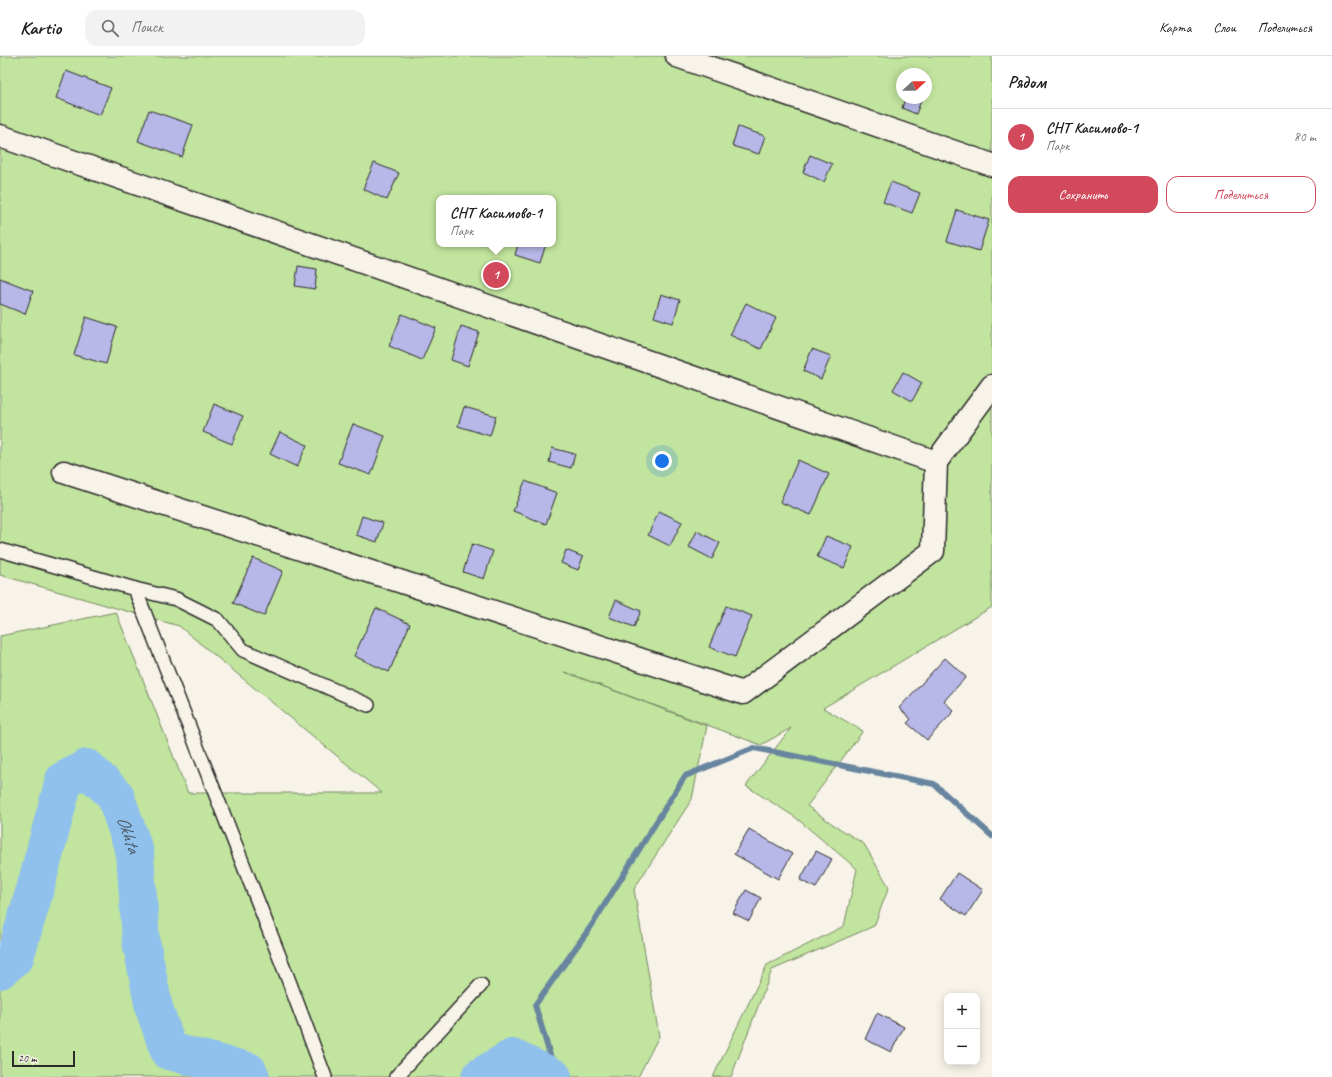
<!DOCTYPE html>
<html lang="ru">
<meta charset="utf-8">
<style>
:root{--surface:#fff;--page:#f2f2f2;--text:#202124;--muted:#757577;--line:#e0e0e0;--accent:#d1495b}
body{margin:0;font-family:Caveat,sans-serif;background:var(--page);color:var(--text)}
.controls{position:absolute;right:12px;bottom:12px;display:grid;overflow:hidden;border-radius:8px;box-shadow:0 2px 10px #0003}
.controls button{width:36px;height:36px;display:grid;place-items:center;padding:0;border:0;border-bottom:1px solid var(--line);background:var(--surface);color:var(--text);font:20px sans-serif}
.compass{position:absolute;left:896px;top:12px;width:36px;height:36px;border-radius:50%;background:var(--surface);box-shadow:0 2px 10px #0003;rotate:68deg}
.scale{position:absolute;left:12px;bottom:10px;width:63px;box-sizing:border-box;padding-left:4px;border:2px solid #2b2b2b;border-top:0;font-size:11px;line-height:14px;white-space:nowrap;color:#2b2b2b;-webkit-text-stroke:3px #f7f3e8;paint-order:stroke}
.you{position:absolute;left:662px;top:405px;width:14px;height:14px;margin:-10px;border:3px solid #fff;border-radius:50%;background:#1a73e8;box-shadow:0 0 0 6px #1a73e833}
.badge{display:grid;place-items:center;width:26px;height:26px;border-radius:50%;background:var(--accent);color:#fff;font-size:13px;font-weight:700}
.pin{position:absolute;translate:-50% -50%;border:2px solid #fff;box-shadow:0 1px 4px #0006}
.popup{position:absolute;left:436px;top:139px;width:120px;height:52px;box-sizing:border-box;display:grid;place-content:center;border-radius:8px;background:var(--surface);filter:drop-shadow(0 1px 3px #0005);font-size:13px;white-space:nowrap;color:var(--muted)}
.popup b{font-size:15px;color:var(--text)}
.popup::after{content:'';position:absolute;left:50%;top:100%;margin-left:-8px;border:8px solid transparent;border-top-color:var(--surface)}
.list{margin:0;padding:0;list-style:none}
h2{display:flex;justify-content:space-between;align-items:center;height:52px;margin:0;padding:0 16px;font-size:17px}
h2 small{font-size:13px;font-weight:400;color:var(--muted)}
.list li{display:grid;grid-template-columns:26px 1fr auto;gap:12px;align-items:center;box-sizing:border-box;height:56px;padding:0 16px;border-top:1px solid var(--line)}
.list b{display:block;font-size:15px;white-space:nowrap}
.list p{margin:0;font-size:13px;white-space:nowrap;color:var(--muted)}
.list em{font-size:13px;font-style:normal;color:var(--muted)}
.actions{display:flex;gap:8px;padding:12px 16px}
.actions a{flex:1;padding:9px 0;border:1px solid var(--accent);border-radius:12px;text-align:center;font-size:14px;color:var(--accent)}
.actions .main{background:var(--accent);color:#fff}
.icon{flex:none;width:22px;height:22px;fill:none;stroke:currentColor;stroke-width:2;stroke-linecap:round;stroke-linejoin:round}
.map{position:relative;flex:none;width:992px;height:1021px;overflow:hidden}
header{display:flex;align-items:center;gap:24px;box-sizing:border-box;height:56px;padding:0 20px;background:var(--surface);border-bottom:1px solid var(--line)}
header strong{font-size:19px}
nav{display:flex;gap:22px;margin-inline-start:auto;font-size:14px}
.search{width:280px;height:36px;background:var(--page);display:flex;align-items:center;gap:10px;box-sizing:border-box;padding:0 14px;border-radius:12px;color:var(--muted);font-size:15px}
main{display:flex}
aside{flex:1;background:var(--surface)}
.map>svg:first-child{display:block}
.green{fill:#c1e49e;stroke:#768864;fill-rule:evenodd}
.lines{fill:none;stroke-linecap:round;stroke-linejoin:round}
.stream{stroke:#68859f;stroke-width:6}
.river{stroke:#90c1ec;stroke-width:38}
.building{fill:#b7b7e8;stroke:#2b2b2b}
.lane-casing{stroke:#2b2b2b;stroke-width:16}
.street-casing{stroke:#2b2b2b;stroke-width:25}
.lane{stroke:#f7f3e8;stroke-width:13}
.street{stroke:#f7f3e8;stroke-width:22}
.labels{text-anchor:middle;stroke-width:3;stroke-linejoin:round;paint-order:stroke}
.water-label{font-size:18px;font-style:italic;fill:#495865;stroke:#f7f3e8}
</style>
<header>
<strong>Kartio</strong>
<div class="search"><svg class="icon" aria-label="search" viewBox="0 0 24 24"><circle cx="10" cy="10" r="6"/><path d="M15 15l6 6"/></svg>Поиск</div>
<nav><a>Карта</a><a>Слои</a><a>Поделиться</a></nav>
</header>
<main>
<div class="map">
<svg width="992" height="1021" viewBox="0 0 992 1021">
<rect width="100%" height="100%" fill="#f7f3e8"/>
<filter id="ink" filterUnits="userSpaceOnUse"><feTurbulence type="fractalNoise" baseFrequency=".025" numOctaves="2"/><feDisplacementMap in="SourceGraphic" scale="8" xChannelSelector="R" yChannelSelector="G"/><feConvolveMatrix kernelMatrix="1 2 1 2 8 2 1 2 1" color-interpolation-filters="sRGB"/></filter>
<g filter="url(#ink)">
<path class="green" d="M0,0H992V551L823,652L863,675L807,750L831,767L864,788L889,831L874,870L772,914L731,1021H713L767,909L844,870L857,813L795,761L746,730L791,672L761,689L565,616L707,670L692,743L634,833L659,980L638,1021H0V580L116,556L188,737H382L179,570L0,519ZM902,18H926V42H902ZM439,142H553V188H439Z"/>
<g class="lines">
<polyline class="stream" points="560,1021 550,999 535,949 592,869 685,720 754,692 934,728 992,780"/>
<g class="river">
<path id="s1" d="M0,914L15,901L34,837L64,724L87,712L115,739L135,797L141,885L154,952L169,995L248,1015L251,1021"/>
<polyline points="480,1021 512,1002 553,1021"/>
</g>
</g>
<g class="building">
<polygon points="66,15 111,32 100,59 56,42"/>
<polygon points="905,42 922,42 916,58 902,52"/>
<polygon points="149,54 193,69 182,101 138,85"/>
<polygon points="738,71 765,80 759,98 732,90"/>
<polygon points="810,99 832,108 824,126 803,116"/>
<polygon points="374,107 399,117 387,144 363,133"/>
<polygon points="891,126 920,137 912,157 883,146"/>
<polygon points="957,154 989,164 979,195 947,185"/>
<polygon points="518,188 546,188 540,207 515,199"/>
<polygon points="298,210 317,213 315,233 295,230"/>
<polygon points="0,222 33,235 25,258 0,248"/>
<polygon points="661,238 680,244 673,267 654,261"/>
<polygon points="746,247 776,262 761,293 730,279"/>
<polygon points="402,258 436,272 422,304 389,290"/>
<polygon points="86,261 117,271 106,308 74,299"/>
<polygon points="461,270 479,276 468,310 451,304"/>
<polygon points="812,293 831,300 821,323 803,315"/>
<polygon points="903,316 922,327 912,345 893,334"/>
<polygon points="214,348 243,360 232,388 203,376"/>
<polygon points="464,351 496,360 490,380 458,370"/>
<polygon points="353,368 385,380 371,419 338,407"/>
<polygon points="280,376 307,389 297,411 270,398"/>
<polygon points="552,392 575,398 571,412 549,406"/>
<polygon points="798,404 829,418 811,459 780,446"/>
<polygon points="525,425 557,437 546,468 513,455"/>
<polygon points="659,455 682,466 670,490 648,479"/>
<polygon points="362,460 383,467 377,486 356,479"/>
<polygon points="697,475 720,487 712,503 689,491"/>
<polygon points="826,480 853,491 844,512 817,501"/>
<polygon points="472,488 493,495 484,523 463,516"/>
<polygon points="566,494 583,501 578,514 561,507"/>
<polygon points="253,502 283,515 264,560 233,547"/>
<polygon points="616,544 641,555 634,571 609,561"/>
<polygon points="726,550 752,560 735,601 709,591"/>
<polygon points="376,552 410,568 389,616 354,600"/>
<polygon points="945,602 966,621 944,645 954,655 927,684 907,667 911,663 899,652"/>
<polygon points="749,773 792,798 778,823 734,798"/>
<polygon points="816,795 832,803 816,832 800,824"/>
<polygon points="957,817 983,834 966,860 940,843"/>
<polygon points="746,834 761,842 749,865 733,857"/>
<polygon points="877,957 904,971 891,996 865,983"/>
</g>
<g class="lines">
<g class="lane-casing">
<g id="lane">
<polyline points="0,494 135,533 287,920 325,1021"/>
<polyline points="135,533 176,543 218,564 243,594 368,649"/>
<polyline points="396,1021 481,929"/>
</g>
</g>
<g class="street-casing">
<g id="street">
<polyline points="677,0 992,109"/>
<polyline points="0,80 936,406"/>
<polyline points="64,416 743,637 933,495 936,406 992,330"/>
</g>
</g>
<use href="#lane" class="lane"/>
<use href="#street" class="street"/>
</g>
</g>
<g class="labels">
<g class="water-label">
<text dy="6" stroke="none"><textPath href="#s1" startOffset="310">Okhta</textPath></text>
</g>
</g>
</svg>
<div class="controls">
<button>+</button>
<button>−</button>
</div>
<svg class="compass" viewBox="-18 -18 36 36"><path d="M0-13l5 13h-10z" fill="#e53935"/><path d="M0 13l5-13h-10z" fill="#757577"/></svg>
<div class="scale">20 m</div>
<div class="you"></div>
<div class="pin badge" style="left:496px;top:219px">1</div>
<div class="popup"><b>СНТ Касимово-1</b>Парк</div>
</div>
<aside>
<h2>Рядом<small></small></h2>
<ul class="list">
<li><span class="badge">1</span><div><b>СНТ Касимово-1</b><p>Парк</p></div><em>80 m</em></li>
</ul>
<div class="actions"><a class="main">Сохранить</a><a>Поделиться</a></div>
</aside>
</main>
